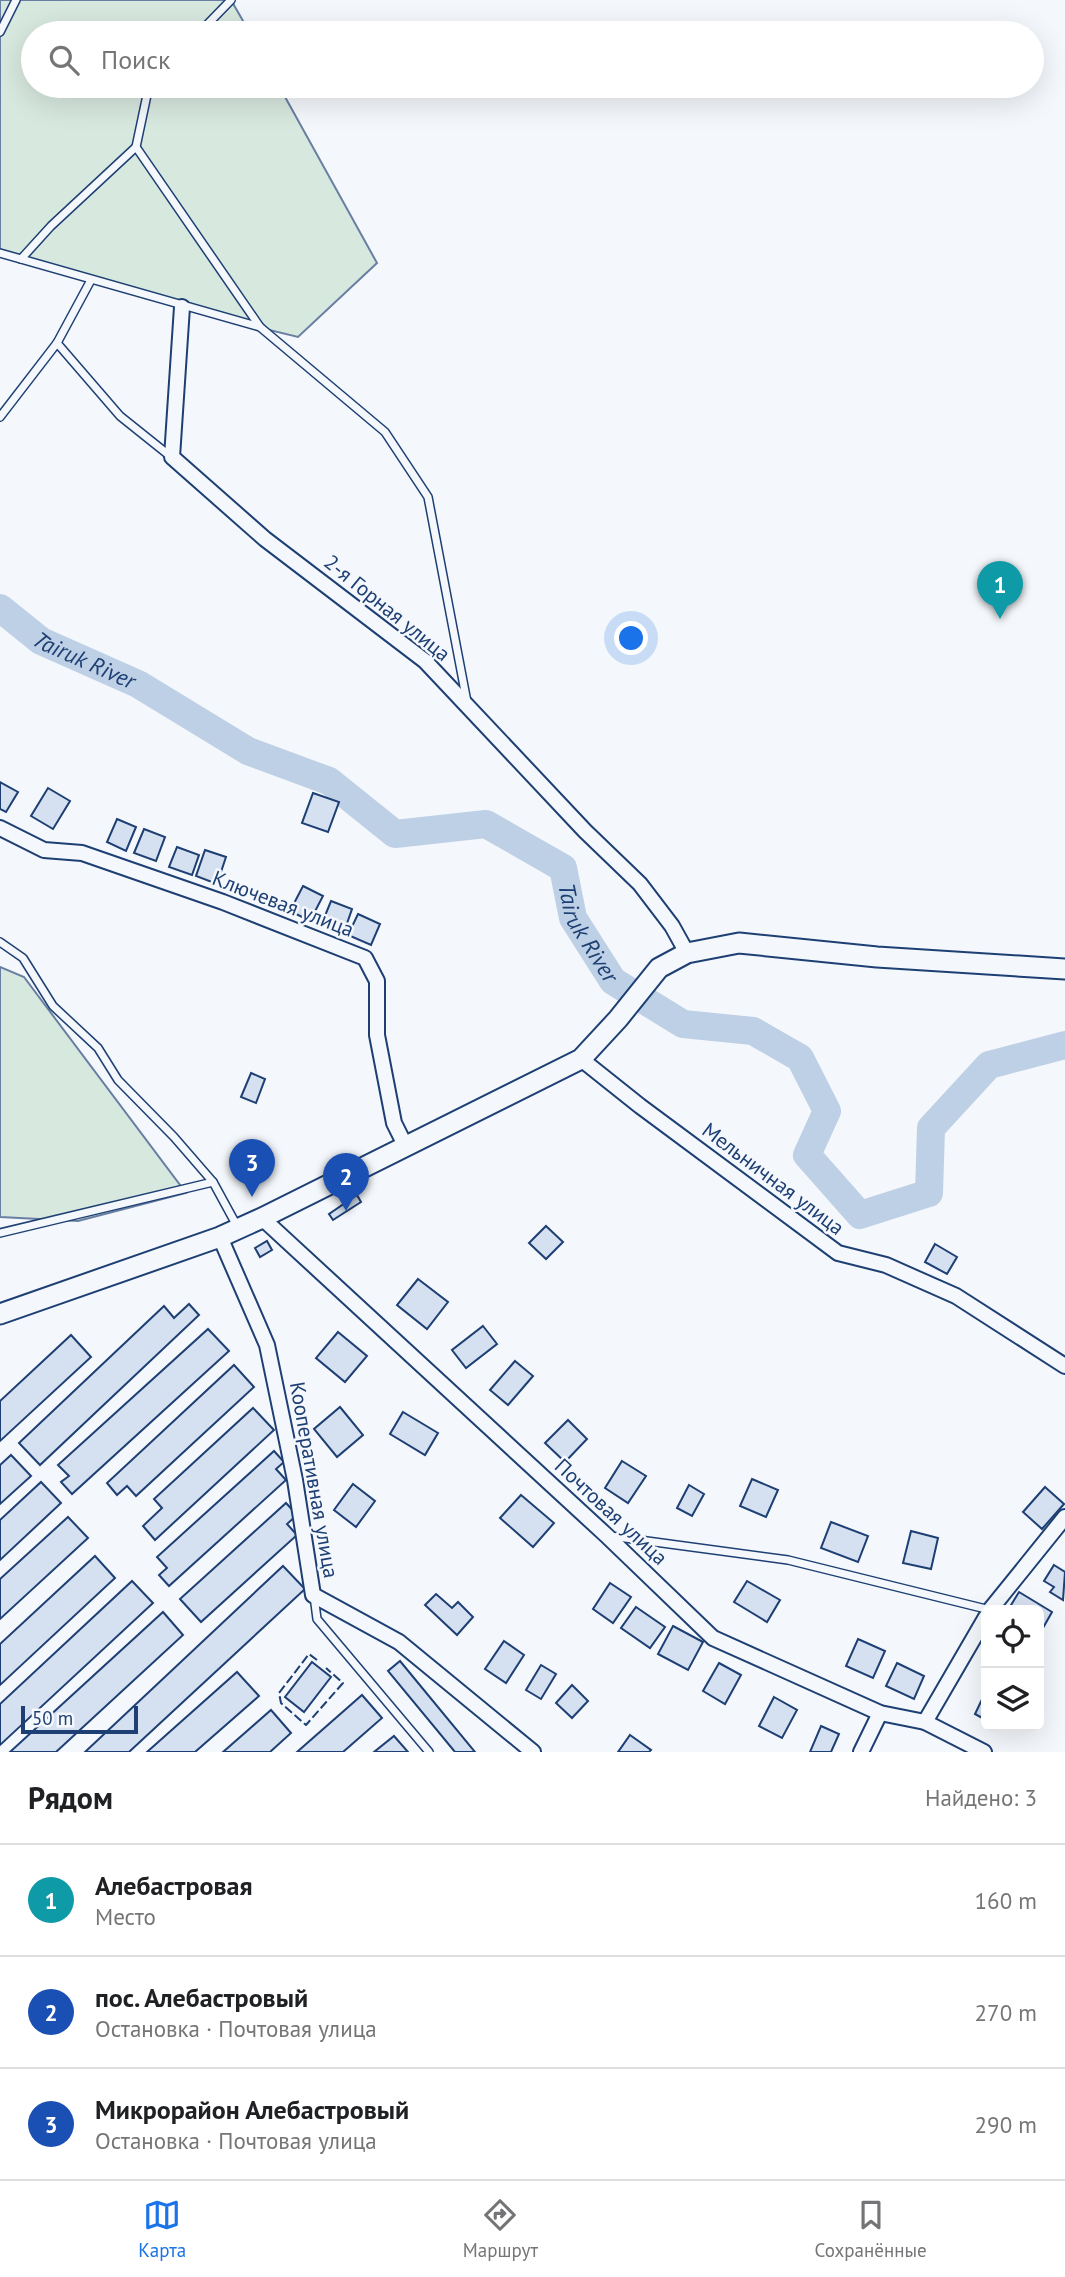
<!DOCTYPE html>
<html lang="ru">
<meta charset="utf-8">
<style>
:root{--surface:#fff;--page:#f6f6f6;--text:#202124;--muted:#757577;--line:#e0e0e0;--accent:#1a73e8}
body{margin:0;font-family:"PT Sans",sans-serif;background:var(--page);color:var(--text)}
.controls{position:absolute;right:21px;bottom:21px;display:grid;overflow:hidden;border-radius:10px;box-shadow:0 7px 28px #0002}
.controls button{width:63px;height:63px;display:grid;place-items:center;padding:0;border:0;border-bottom:2px solid var(--line);background:var(--surface);color:var(--text);font:35px sans-serif}
.scale{position:absolute;left:21px;bottom:18px;width:117px;box-sizing:border-box;padding-left:7px;border:4px solid #1d3f73;border-top:0;font-size:19px;line-height:24px;white-space:nowrap;color:#1d3f73;-webkit-text-stroke:5px #f4f7fb;paint-order:stroke}
.you{position:absolute;left:632px;top:639px;width:24px;height:24px;margin:-18px;border:5px solid #fff;border-radius:50%;background:#1a73e8;box-shadow:0 0 0 10px #1a73e833}
.badge{display:grid;place-items:center;width:46px;height:46px;border-radius:50%;background:var(--accent);color:#fff;font-size:23px;font-weight:700}
.pin{position:absolute;translate:-50% -58px;filter:drop-shadow(0 2px 4px #0008)}
.pin::after{content:'';position:absolute;top:37px;width:24px;height:21px;background:inherit;clip-path:polygon(0 0,100% 0,50% 100%)}
.list{margin:0;padding:0;list-style:none}
h2{display:flex;justify-content:space-between;align-items:center;height:91px;margin:0;padding:0 28px;font-size:30px}
h2 small{font-size:23px;font-weight:400;color:var(--muted)}
.list li{display:grid;grid-template-columns:46px 1fr auto;gap:21px;align-items:center;box-sizing:border-box;height:112px;padding:0 28px;border-top:2px solid var(--line)}
.list b{display:block;font-size:26px;white-space:nowrap}
.list p{margin:0;font-size:23px;white-space:nowrap;color:var(--muted)}
.list em{font-size:23px;font-style:normal;color:var(--muted)}
.icon{flex:none;width:38px;height:38px;fill:none;stroke:currentColor;stroke-width:2;stroke-linecap:round;stroke-linejoin:round}
.map{position:relative;flex:none;width:1065px;height:1752px;overflow:hidden}
.search{position:absolute;background:var(--surface);box-shadow:0 7px 28px #0002;left:21px;right:21px;top:21px;height:77px;display:flex;align-items:center;gap:18px;box-sizing:border-box;padding:0 24px;border-radius:38px;color:var(--muted);font-size:26px}
.sheet{height:427px;background:var(--surface)}
nav{display:flex;justify-content:space-around;align-items:center;box-sizing:border-box;height:98px;border-top:2px solid var(--line);background:var(--surface);font-size:19px;color:var(--muted)}
nav a{display:grid;justify-items:center;gap:4px}
nav .on{color:var(--accent)}
.map>svg:first-child{display:block}
.green{fill:#d7e8df;stroke:#687fa3;stroke-width:2}
.lines{fill:none;stroke-linecap:round;stroke-linejoin:round}
.river{stroke:#bed0e5;stroke-width:28}
.building{fill:#d5e0f0;stroke:#1d3f73;stroke-width:2}
.lane-casing{stroke:#1d3f73;stroke-width:10}
.street-casing{stroke:#1d3f73;stroke-width:18}
.secondary-casing{stroke:#1d3f73;stroke-width:23}
.lane{stroke:#f4f7fb;stroke-width:7}
.street{stroke:#f4f7fb;stroke-width:14}
.secondary{stroke:#f4f7fb;stroke-width:19}
.fence{stroke:#1d3f73;stroke-width:2;stroke-dasharray:9 3.5;stroke-linecap:butt}
.labels{text-anchor:middle;stroke-width:5;stroke-linejoin:round;paint-order:stroke}
.street-label{font-size:21px;fill:#1d3f73;stroke:#f4f7fb}
.water-label{font-size:23px;font-style:italic;fill:#1d3f73;stroke:#f4f7fb}
</style>
<div class="map">
<svg width="1065" height="1752" viewBox="0 0 1065 1752">
<rect width="100%" height="100%" fill="#f4f7fb"/>
<g class="green">
<polygon points="0,0 231,0 250,33 33,33 33,86 279,86 377,263 298,337 212,316 0,253"/>
<polygon points="0,967 24,977 186,1193 78,1221 0,1217"/>
</g>
<g class="lines">
<path class="river" id="s1" d="M0,608L41,641L138,684L248,751L329,781L395,834L486,824L563,868L573,918L613,981L683,1024L753,1031L800,1058L827,1111L807,1155L860,1215L929,1193L931,1128L989,1065L1065,1045"/>
</g>
<g class="building">
<polygon points="0,782 18,792 6,812 0,809"/>
<polygon points="48,788 70,801 53,829 31,816"/>
<polygon points="313,793 339,802 328,832 302,823"/>
<polygon points="117,819 136,827 126,851 107,842"/>
<polygon points="144,829 165,837 156,861 134,853"/>
<polygon points="177,847 199,855 192,875 169,867"/>
<polygon points="205,850 226,857 217,884 196,876"/>
<polygon points="303,886 323,896 310,921 290,911"/>
<polygon points="331,901 352,909 344,932 322,923"/>
<polygon points="358,914 380,924 371,945 348,935"/>
<polygon points="251,1073 265,1079 256,1103 241,1097"/>
<polygon points="357,1195 361,1202 333,1220 329,1214"/>
<polygon points="546,1226 563,1242 546,1259 529,1243"/>
<polygon points="267,1241 272,1250 260,1257 255,1248"/>
<polygon points="935,1244 957,1257 947,1274 925,1262"/>
<polygon points="418,1279 448,1302 427,1329 397,1305"/>
<polygon points="189,1304 199,1315 40,1465 19,1443 164,1306 174,1318"/>
<polygon points="483,1326 497,1344 466,1368 452,1350"/>
<polygon points="208,1329 229,1351 72,1494 61,1482 69,1476 58,1465"/>
<polygon points="338,1332 367,1356 345,1382 316,1358"/>
<polygon points="71,1335 91,1357 0,1441 0,1401"/>
<polygon points="515,1361 533,1376 508,1405 490,1390"/>
<polygon points="234,1365 254,1387 136,1496 127,1486 117,1495 107,1483"/>
<polygon points="340,1407 363,1435 337,1457 314,1429"/>
<polygon points="253,1408 274,1430 155,1540 143,1526 162,1508 154,1499"/>
<polygon points="403,1412 438,1433 425,1455 390,1434"/>
<polygon points="568,1420 587,1439 565,1462 545,1443"/>
<polygon points="274,1451 284,1462 276,1469 286,1480 169,1586 159,1575 167,1568 157,1557"/>
<polygon points="11,1455 31,1476 0,1504 0,1465"/>
<polygon points="622,1461 646,1476 628,1503 605,1488"/>
<polygon points="752,1479 778,1490 766,1517 740,1506"/>
<polygon points="41,1482 61,1503 0,1560 0,1520"/>
<polygon points="353,1484 375,1501 356,1527 334,1510"/>
<polygon points="689,1485 704,1494 692,1516 677,1508"/>
<polygon points="1045,1487 1064,1504 1042,1529 1023,1512"/>
<polygon points="521,1495 554,1523 533,1547 500,1518"/>
<polygon points="286,1503 297,1515 287,1524 297,1535 201,1622 180,1599"/>
<polygon points="68,1517 88,1538 0,1619 0,1579"/>
<polygon points="831,1522 868,1536 858,1562 821,1548"/>
<polygon points="911,1531 938,1538 931,1569 903,1563"/>
<polygon points="95,1556 115,1578 0,1685 0,1644"/>
<polygon points="1054,1565 1065,1572 1063,1600 1050,1592 1054,1587 1044,1581"/>
<polygon points="283,1566 305,1589 129,1752 85,1752"/>
<polygon points="132,1581 153,1603 0,1745 0,1704"/>
<polygon points="747,1581 780,1600 767,1622 734,1602"/>
<polygon points="610,1583 631,1597 613,1623 593,1609"/>
<polygon points="1019,1592 1052,1612 1039,1635 1039,1610 1008,1610"/>
<polygon points="436,1594 452,1608 458,1602 473,1617 457,1635 425,1605"/>
<polygon points="636,1607 665,1627 650,1648 621,1628"/>
<polygon points="163,1612 183,1635 56,1752 10,1752"/>
<polygon points="673,1626 703,1642 688,1670 658,1654"/>
<polygon points="858,1639 885,1651 873,1678 846,1666"/>
<polygon points="504,1641 524,1655 506,1683 485,1669"/>
<polygon points="400,1661 475,1752 455,1752 388,1671"/>
<polygon points="312,1662 331,1677 304,1712 285,1697"/>
<polygon points="719,1663 741,1675 725,1704 703,1691"/>
<polygon points="897,1663 924,1676 914,1699 886,1686"/>
<polygon points="541,1665 556,1674 541,1699 526,1690"/>
<polygon points="237,1672 259,1696 195,1752 147,1752"/>
<polygon points="572,1685 588,1701 572,1718 556,1703"/>
<polygon points="986,1691 986,1720 975,1714"/>
<polygon points="362,1695 382,1718 343,1752 297,1752"/>
<polygon points="774,1697 797,1710 782,1738 759,1726"/>
<polygon points="271,1710 291,1733 270,1752 223,1752"/>
<polygon points="821,1726 839,1734 831,1752 810,1752"/>
<polygon points="630,1735 651,1750 649,1752 618,1752"/>
<polygon points="394,1736 408,1752 374,1752"/>
</g>
<g class="lines">
<g class="lane-casing">
<g id="lane">
<polyline points="0,32 16,0"/>
<polyline points="199,33 231,0"/>
<polyline points="136,147 260,327"/>
<polyline points="0,253 260,327 385,432 428,497 467,702"/>
<polyline points="21,259 51,226 136,147 147,95 155,86"/>
<polyline points="57,343 120,416 170,456"/>
<polyline points="0,417 57,343 91,280"/>
<polyline points="0,942 23,958 53,1006 98,1048 118,1080 174,1137 213,1182 237,1226"/>
<polyline points="0,1233 213,1182"/>
<polyline points="610,1536 788,1560 990,1610"/>
<polyline points="314,1596 317,1619 429,1752"/>
</g>
</g>
<g class="street-casing">
<g id="street">
<polyline points="182,307 172,457 265,539 425,661 585,831 640,884 672,926 687,953"/>
<polyline points="0,828 44,850 82,853 223,902 365,958 377,981 377,1035 394,1123 406,1147"/>
<polyline points="581,1059 640,1106 838,1253 886,1265 956,1296 1065,1366"/>
<polyline points="262,1218 606,1535 713,1638 880,1713 925,1722 984,1752"/>
<polyline points="220,1237 267,1345 295,1480 313,1595 399,1642 533,1752"/>
<polyline points="990,1610 1065,1517"/>
<polyline points="925,1722 986,1617"/>
<polyline points="861,1752 880,1713"/>
</g>
</g>
<g class="secondary-casing">
<polyline id="secondary" points="0,1314 220,1237 262,1218 581,1059 618,1019 659,968 687,953 739,943 877,957 1065,969"/>
</g>
<use href="#lane" class="lane"/>
<use href="#street" class="street"/>
<use href="#secondary" class="secondary"/>
<polyline class="fence" points="317,1660 309,1654 279,1693 281,1703 306,1725 343,1683 326,1668"/>
</g>
<g class="labels">
<g class="street-label">
<text transform="translate(387 608) rotate(39)" y="7">2-я Горная улица</text>
<text transform="translate(283 904) rotate(21)" y="7">Ключевая улица</text>
<text transform="translate(773 1179) rotate(37)" y="7">Мельничная улица</text>
<text transform="translate(314 1480) rotate(80)" y="7">Кооперативная улица</text>
<text transform="translate(611 1512) rotate(43)" y="7">Почтовая улица</text>
</g>
<g class="water-label">
<text dy="8" stroke="none"><textPath href="#s1" startOffset="100">Tairuk River</textPath></text>
<text dy="8" stroke="none"><textPath href="#s1" startOffset="709">Tairuk River</textPath></text>
</g>
</g>
</svg>
<div class="controls">
<button><svg class="icon" aria-label="locate" viewBox="0 0 24 24"><circle cx="12" cy="12" r="6"/><path d="M12 2v4M12 18v4M2 12h4M18 12h4"/></svg></button>
<button><svg class="icon" aria-label="layers" viewBox="0 0 24 24"><path d="M12 4l9 5-9 5-9-5zM3 14l9 5 9-5"/></svg></button>
</div>
<div class="scale">50 m</div>
<div class="you"></div>
<div class="pin badge" style="left:1000px;top:619px;background:#0f9aa8">1</div>
<div class="pin badge" style="left:346px;top:1211px;background:#1a4fb4">2</div>
<div class="pin badge" style="left:252px;top:1197px;background:#1a4fb4">3</div>
<div class="search"><svg class="icon" aria-label="search" viewBox="0 0 24 24"><circle cx="10" cy="10" r="6"/><path d="M15 15l6 6"/></svg>Поиск</div>
</div>
<section class="sheet">
<h2>Рядом<small>Найдено: 3</small></h2>
<ul class="list">
<li><span class="badge" style="background:#0f9aa8">1</span><div><b>Алебастровая</b><p>Место</p></div><em>160 m</em></li>
<li><span class="badge" style="background:#1a4fb4">2</span><div><b>пос. Алебастровый</b><p>Остановка · Почтовая улица</p></div><em>270 m</em></li>
<li><span class="badge" style="background:#1a4fb4">3</span><div><b>Микрорайон Алебастровый</b><p>Остановка · Почтовая улица</p></div><em>290 m</em></li>
</ul>
</section>
<nav>
<a class="on"><svg class="icon" aria-label="map" viewBox="0 0 24 24"><path d="M3 6l6-2 6 2 6-2v14l-6 2-6-2-6 2zM9 4v14M15 6v14"/></svg>Карта</a>
<a><svg class="icon" aria-label="directions" viewBox="0 0 24 24"><path d="M12 3l9 9-9 9-9-9zM9 14v-3h6M13 9l2 2-2 2"/></svg>Маршрут</a>
<a><svg class="icon" aria-label="saved" viewBox="0 0 24 24"><path d="M7 4h10v16l-5-4-5 4z"/></svg>Сохранённые</a>
</nav>
